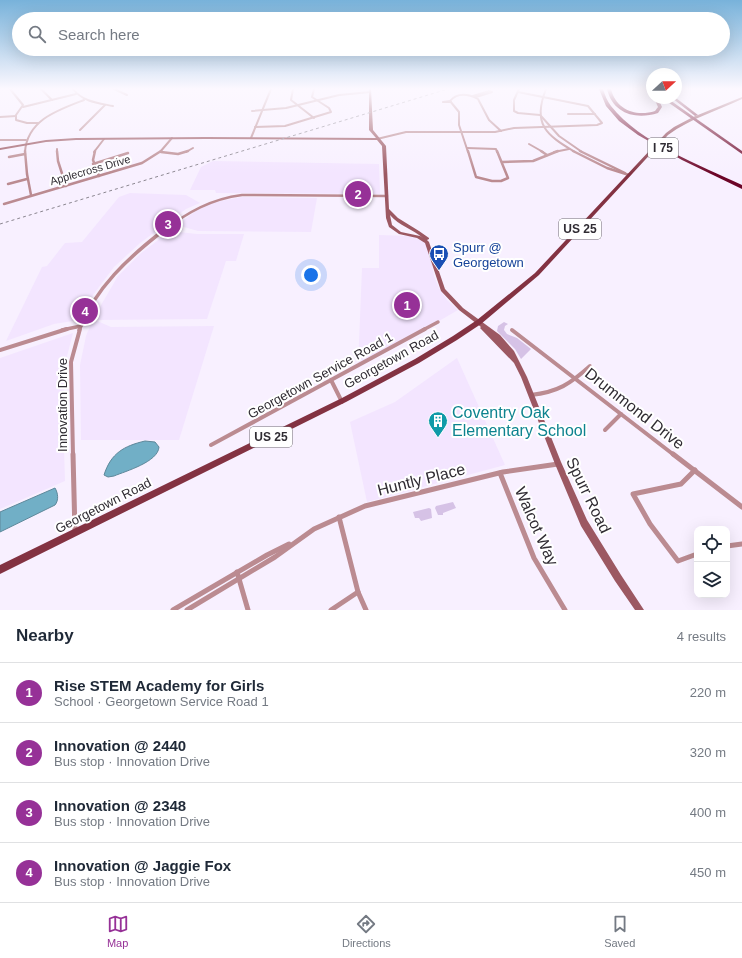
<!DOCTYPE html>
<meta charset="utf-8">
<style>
:root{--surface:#fff;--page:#f6f6f7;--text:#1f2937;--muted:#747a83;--line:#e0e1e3;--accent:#963197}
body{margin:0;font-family:Helvetica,sans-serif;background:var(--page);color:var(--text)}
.controls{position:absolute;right:12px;bottom:12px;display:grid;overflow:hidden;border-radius:8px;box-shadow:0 4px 16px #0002}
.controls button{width:36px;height:36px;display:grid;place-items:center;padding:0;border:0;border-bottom:1px solid var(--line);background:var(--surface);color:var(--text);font:20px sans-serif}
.compass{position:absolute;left:646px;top:68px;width:36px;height:36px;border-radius:50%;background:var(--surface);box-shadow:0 4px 16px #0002;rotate:69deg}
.you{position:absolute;left:311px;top:275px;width:14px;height:14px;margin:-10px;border:3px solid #fff;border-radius:50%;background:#1a73e8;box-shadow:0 0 0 6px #1a73e833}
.badge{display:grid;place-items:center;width:26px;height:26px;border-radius:50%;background:var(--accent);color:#fff;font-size:13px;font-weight:700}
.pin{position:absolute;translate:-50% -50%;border:2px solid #fff;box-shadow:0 1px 4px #0006}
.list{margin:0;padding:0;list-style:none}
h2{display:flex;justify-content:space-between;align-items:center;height:52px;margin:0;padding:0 16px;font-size:17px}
h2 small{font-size:13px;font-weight:400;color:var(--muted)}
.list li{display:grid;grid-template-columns:26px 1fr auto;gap:12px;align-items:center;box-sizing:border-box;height:60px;padding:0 16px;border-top:1px solid var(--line)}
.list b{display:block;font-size:15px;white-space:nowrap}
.list p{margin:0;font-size:13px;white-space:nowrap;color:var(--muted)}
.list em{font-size:13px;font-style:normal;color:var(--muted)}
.icon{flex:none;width:22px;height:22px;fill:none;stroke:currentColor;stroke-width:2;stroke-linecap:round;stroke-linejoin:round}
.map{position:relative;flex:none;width:742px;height:610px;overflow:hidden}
.search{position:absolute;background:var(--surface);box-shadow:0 4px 16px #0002;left:12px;right:12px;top:12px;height:44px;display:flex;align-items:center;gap:10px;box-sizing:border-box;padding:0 14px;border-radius:22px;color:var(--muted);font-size:15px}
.sheet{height:292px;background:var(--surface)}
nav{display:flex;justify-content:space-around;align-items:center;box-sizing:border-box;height:56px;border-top:1px solid var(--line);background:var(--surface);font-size:11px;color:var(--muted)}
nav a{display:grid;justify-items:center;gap:2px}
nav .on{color:var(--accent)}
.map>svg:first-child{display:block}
.built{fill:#f3e5ff}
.green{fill:#d6c2e6}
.water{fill:#71afc6;stroke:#5e889a}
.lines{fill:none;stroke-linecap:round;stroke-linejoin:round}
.street-far4{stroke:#bb8b91;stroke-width:2}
.street-far3{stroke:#bb8b91;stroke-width:2.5}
.street-far2{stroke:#bb8b91;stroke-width:3.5}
.street-far1{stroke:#bb8b91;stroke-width:4}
.street{stroke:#bb8b91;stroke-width:5}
.secondary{fill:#9c5862;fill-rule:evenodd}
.primary{fill:#833242;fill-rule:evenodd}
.highway{fill:#6c0527;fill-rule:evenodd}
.rail{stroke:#8b8690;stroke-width:1;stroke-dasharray:3 3;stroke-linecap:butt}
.labels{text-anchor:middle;stroke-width:4;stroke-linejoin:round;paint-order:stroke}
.far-street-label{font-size:11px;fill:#302c33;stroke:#fff}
.shield{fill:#fff;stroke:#6e6b70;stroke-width:1}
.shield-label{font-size:12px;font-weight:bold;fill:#302c33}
.transit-label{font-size:13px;fill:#164399;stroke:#fff;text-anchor:start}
.street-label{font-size:13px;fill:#302c33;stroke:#fff}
.near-street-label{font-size:16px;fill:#302c33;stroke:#fff}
.near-culture-label{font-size:16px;fill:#0d838f;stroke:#fff;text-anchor:start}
</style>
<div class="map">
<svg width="742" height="610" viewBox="0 0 742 610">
<rect width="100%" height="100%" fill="#f8f0ff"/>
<g class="built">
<polygon points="213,161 379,164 380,194 216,193 215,190 190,190 201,167"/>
<polygon points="130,193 186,195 200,203 186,209 140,243 114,267 93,295 79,320 54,324 6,341 42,267 47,266 65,243 82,242 119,197"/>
<polygon points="242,197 317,198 311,232 198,231 177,225 197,210 215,202"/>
<polygon points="170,231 197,234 244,234 236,261 226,261 207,319 95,320 111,327 214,326 179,440 81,440 80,365 86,336 93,319 118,276 140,254"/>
<polygon points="379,235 411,236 423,241 429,248 434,276 439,288 447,300 458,310 358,368 362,268 379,268"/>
<polygon points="73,333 65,364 63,417 65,481 0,509 0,358"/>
<polygon points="457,358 505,465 367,502 350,422 395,402"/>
</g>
<g class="green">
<polygon points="504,322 508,324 505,326 504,330 507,334 517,338 531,349 521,359 515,349 497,331 498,326"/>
<polygon points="453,502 456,508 443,513 443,515 438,515 435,508 436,506"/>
<polygon points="429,508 431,509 432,518 421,521 419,518 415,518 413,512"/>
</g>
<g class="water">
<path d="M145,441L155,442L159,447C158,462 126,471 114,476L108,477L104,475C111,453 124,446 145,441Z"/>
<path d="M55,488C58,493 59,500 55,505L0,532V512Z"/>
</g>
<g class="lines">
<g class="street-far4">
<polyline points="10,89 23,105 16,115 16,120 27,123 38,123"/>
<polyline points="41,89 52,100"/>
<path d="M73,89C83,102 98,103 113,106"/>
<polyline points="114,89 127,95"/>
<polyline points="293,89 291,100 314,118"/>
<polyline points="519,89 514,100 514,111 518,113 540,115"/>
<path d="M546,89C532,124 546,135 575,152"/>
<polyline points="473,96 489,91 492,92 476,97"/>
<polyline points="450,101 443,102 451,102"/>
<polyline points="23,107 76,94"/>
<polyline points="252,111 286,108 339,95 370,92"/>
<polyline points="568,114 595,114"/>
<polyline points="541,116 559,136 582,152"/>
<polyline points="0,117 16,116"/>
<polyline points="255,127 285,126 331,112 329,108 312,97 314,89"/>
<polyline points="80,130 105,105"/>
<polyline points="251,138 271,89"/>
<polyline points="377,139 406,132 495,132 514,128 597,125 602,123 588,106 518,92"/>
<polyline points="0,140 26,140"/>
<polyline points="529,144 543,152"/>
<polyline points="467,148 496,149 497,152"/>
<polyline points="57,149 57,152"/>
<path d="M25,152C27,120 58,110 84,100"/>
<polyline points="94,152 104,139"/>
<polyline points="160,152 172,138"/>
<polyline points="161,152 163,152"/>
<polyline points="186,152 193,148"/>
<path d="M468,152L459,125V112L450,101C457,92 469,94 478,99L489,120L501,131"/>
<polyline points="554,152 569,149"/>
</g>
<g class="street-far3">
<polyline points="25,151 27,174 31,195"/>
<polyline points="57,151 58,161 66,186"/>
<polyline points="95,151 93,160 99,176"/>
<polyline points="468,151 476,177 492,181 501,181 508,178 497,151"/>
<polyline points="541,151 547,155"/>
<polyline points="573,151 607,168 629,175"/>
<polyline points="580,151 625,173"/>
<polyline points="161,152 178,154 188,151"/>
<polyline points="9,157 25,154"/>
<polyline points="502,162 533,161 558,151"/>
<polyline points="93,164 128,153"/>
<polyline points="8,184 27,179"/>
<polyline points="4,204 142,163 161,151"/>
<path d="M163,231C188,212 211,199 242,195L387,196"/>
</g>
<g class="street-far2">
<polyline points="62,330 81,326"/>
<path d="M79,330C95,288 129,257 164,230"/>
<polyline points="423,330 438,322"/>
</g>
<g class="street-far1">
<polyline points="512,330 674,455"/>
<polyline points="0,350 67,329"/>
<polyline points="331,380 342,402"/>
<path d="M531,395C558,392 570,384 590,366"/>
<polyline points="605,430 621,414"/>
<polyline points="211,445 425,329"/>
<polyline points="73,455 71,362 80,329"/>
</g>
<g class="street">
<polyline points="73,454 75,533"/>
<polyline points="673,454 742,507"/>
<polyline points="695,470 681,484 633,494 650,524 678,561 697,554"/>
<polyline points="500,473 534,558 565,610"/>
<polyline points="339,517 358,592 366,610"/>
<polyline points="727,546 742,544"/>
<polyline points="237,572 248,610"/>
<polyline points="173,610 267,555 289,544"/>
<polyline points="187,610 275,557 314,529 365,506 503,472 558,464"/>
<polyline points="331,610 358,592"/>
</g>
<path class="secondary" d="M369,89H371L373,130L386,146L389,209L398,218L419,231L429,238V239L427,240L429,242L445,289L463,308L500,335L514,351L527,377L561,462L587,520L621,575L644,610H635L615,581L581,526L555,464L521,377L514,363L481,329L480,328L481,327L459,310L441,291L425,243L417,238L399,234L389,227L386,218L382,146L377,140L206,139L76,140L46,142L0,150V148L46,140L76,138L206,137L376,138L369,130ZM390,215C399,226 413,229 423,238L420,236L401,232L392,225Z"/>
<path class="primary" d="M742,97V99C717,111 691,118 668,135L539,275L481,324L457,340L419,363L346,402L0,574V565L342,398L415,359L453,336L477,320L535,273L666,133L674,127L693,117Z"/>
<g class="highway">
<path d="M599,89H603C605,95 607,101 611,106C640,143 700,165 742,185V189L682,160L638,135L619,121L606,106Z"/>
<path d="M607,89H611C616,110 636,117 655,111L658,107L654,98H658L662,107L658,113C636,120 613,114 607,89Z"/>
<polygon points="645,89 649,89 652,92 652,95"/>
<polygon points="662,98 667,98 742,151 742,154"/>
<polygon points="672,98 676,98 698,115 695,116"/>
</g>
<polyline class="rail" points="0,224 448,89"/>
</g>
<linearGradient id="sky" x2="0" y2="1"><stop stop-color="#78b2da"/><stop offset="0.51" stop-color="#fcf8ff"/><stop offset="1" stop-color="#fcf8ff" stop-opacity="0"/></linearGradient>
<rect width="742" height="174" fill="url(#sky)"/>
<defs>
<g id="bus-pin" transform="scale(1)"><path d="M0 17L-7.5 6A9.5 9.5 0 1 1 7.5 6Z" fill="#1a4fb4" stroke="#fff"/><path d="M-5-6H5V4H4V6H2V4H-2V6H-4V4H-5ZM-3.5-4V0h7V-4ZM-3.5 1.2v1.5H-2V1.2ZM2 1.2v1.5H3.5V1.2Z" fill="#fff"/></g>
<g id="building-pin" transform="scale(1)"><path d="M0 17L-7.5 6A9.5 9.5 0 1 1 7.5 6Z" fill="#0f9aa8" stroke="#fff"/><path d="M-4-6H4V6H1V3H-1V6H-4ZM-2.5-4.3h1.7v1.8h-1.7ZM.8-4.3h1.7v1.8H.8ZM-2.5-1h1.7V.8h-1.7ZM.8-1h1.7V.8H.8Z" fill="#fff"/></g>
</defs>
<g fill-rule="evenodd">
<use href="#bus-pin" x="439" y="254"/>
<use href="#building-pin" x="438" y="421"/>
</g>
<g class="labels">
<g class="far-street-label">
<text transform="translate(90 170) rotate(-16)" y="4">Applecross Drive</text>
</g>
<g class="shield">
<rect x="648" y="138" width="30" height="20" rx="3"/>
<rect x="559" y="219" width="42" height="20" rx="3"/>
<rect x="250" y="427" width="42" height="20" rx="3"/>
</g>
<g class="shield-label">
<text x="663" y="152">I 75</text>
<text x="580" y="233">US 25</text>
<text x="271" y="441">US 25</text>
</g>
<g class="transit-label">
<text x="453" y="252">Spurr @<tspan x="453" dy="15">Georgetown</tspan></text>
</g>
<g class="street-label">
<text transform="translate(391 359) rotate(-29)" y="5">Georgetown Road</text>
<text transform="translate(320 375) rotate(-29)" y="5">Georgetown Service Road 1</text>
<text transform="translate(62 405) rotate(-90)" y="5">Innovation Drive</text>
<text transform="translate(103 505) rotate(-27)" y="5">Georgetown Road</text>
</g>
<g class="near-street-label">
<text transform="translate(635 408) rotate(38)" y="6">Drummond Drive</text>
<text transform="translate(421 479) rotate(-14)" y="6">Huntly Place</text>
<text transform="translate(589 495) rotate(64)" y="6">Spurr Road</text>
<text transform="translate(537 526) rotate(66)" y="6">Walcot Way</text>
</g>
<g class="near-culture-label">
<text x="452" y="418">Coventry Oak<tspan x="452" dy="18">Elementary School</tspan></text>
</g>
</g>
</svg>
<div class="controls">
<button><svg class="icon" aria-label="locate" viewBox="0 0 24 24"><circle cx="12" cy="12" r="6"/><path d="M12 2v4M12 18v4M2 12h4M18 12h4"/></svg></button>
<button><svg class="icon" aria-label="layers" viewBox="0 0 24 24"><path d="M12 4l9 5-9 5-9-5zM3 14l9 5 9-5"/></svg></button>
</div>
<svg class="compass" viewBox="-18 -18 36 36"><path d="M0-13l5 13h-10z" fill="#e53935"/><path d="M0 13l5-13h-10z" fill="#747a83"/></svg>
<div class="you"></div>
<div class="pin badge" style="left:407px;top:305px">1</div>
<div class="pin badge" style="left:358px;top:194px">2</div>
<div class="pin badge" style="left:168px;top:224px">3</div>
<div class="pin badge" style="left:85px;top:311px">4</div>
<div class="search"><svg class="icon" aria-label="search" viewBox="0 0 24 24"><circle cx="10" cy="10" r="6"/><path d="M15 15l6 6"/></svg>Search here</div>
</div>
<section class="sheet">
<h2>Nearby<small>4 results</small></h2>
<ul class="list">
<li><span class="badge">1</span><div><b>Rise STEM Academy for Girls</b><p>School · Georgetown Service Road 1</p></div><em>220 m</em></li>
<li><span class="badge">2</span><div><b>Innovation @ 2440</b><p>Bus stop · Innovation Drive</p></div><em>320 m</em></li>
<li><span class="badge">3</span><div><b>Innovation @ 2348</b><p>Bus stop · Innovation Drive</p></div><em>400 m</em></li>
<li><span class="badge">4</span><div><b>Innovation @ Jaggie Fox</b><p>Bus stop · Innovation Drive</p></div><em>450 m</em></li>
</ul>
</section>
<nav>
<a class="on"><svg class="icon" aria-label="map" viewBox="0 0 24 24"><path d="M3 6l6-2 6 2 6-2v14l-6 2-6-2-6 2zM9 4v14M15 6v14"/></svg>Map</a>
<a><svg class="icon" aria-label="directions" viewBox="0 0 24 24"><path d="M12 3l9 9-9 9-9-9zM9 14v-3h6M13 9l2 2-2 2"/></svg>Directions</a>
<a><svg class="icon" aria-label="saved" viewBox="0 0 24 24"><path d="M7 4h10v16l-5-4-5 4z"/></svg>Saved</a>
</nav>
